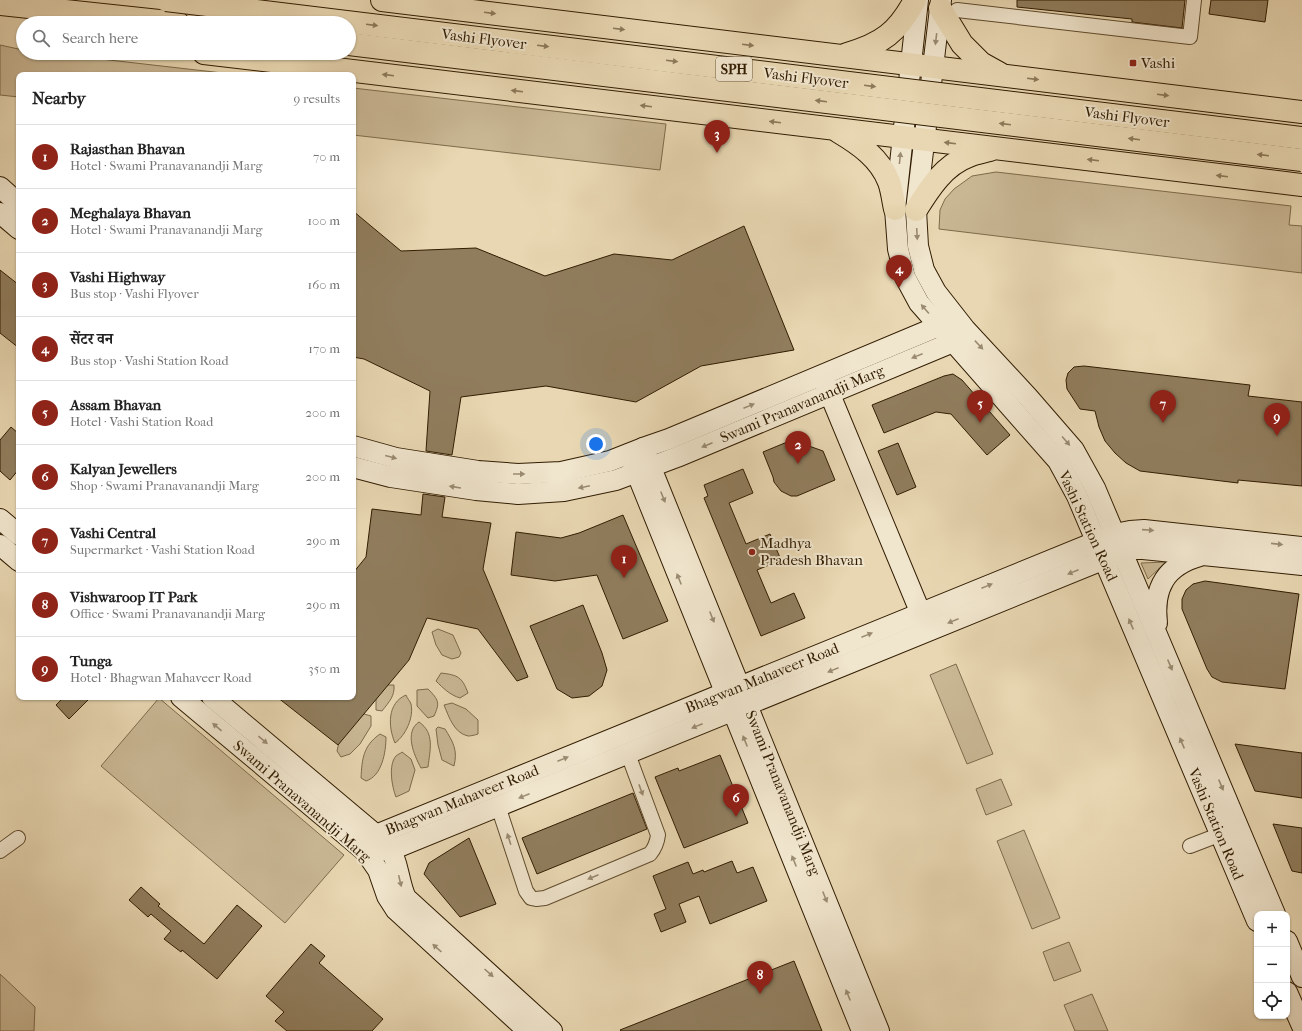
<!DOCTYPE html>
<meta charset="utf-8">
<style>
:root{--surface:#fff;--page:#f2f2f2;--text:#222;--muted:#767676;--line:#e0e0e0;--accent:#8f2418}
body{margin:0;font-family:"IM FELL French Canon","Noto Serif Devanagari",serif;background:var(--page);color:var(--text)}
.controls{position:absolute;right:12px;bottom:12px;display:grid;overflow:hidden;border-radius:8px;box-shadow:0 1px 3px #0004}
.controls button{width:36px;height:36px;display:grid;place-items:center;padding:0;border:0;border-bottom:1px solid var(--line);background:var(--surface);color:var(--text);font:20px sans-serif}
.you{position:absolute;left:596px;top:444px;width:14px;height:14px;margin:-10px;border:3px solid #fff;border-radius:50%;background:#1a73e8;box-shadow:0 0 0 6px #1a73e833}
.badge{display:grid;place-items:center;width:26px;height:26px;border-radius:50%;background:var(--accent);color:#fff;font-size:13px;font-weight:700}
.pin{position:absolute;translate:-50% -33px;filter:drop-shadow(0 1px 2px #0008)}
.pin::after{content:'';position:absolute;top:21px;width:14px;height:12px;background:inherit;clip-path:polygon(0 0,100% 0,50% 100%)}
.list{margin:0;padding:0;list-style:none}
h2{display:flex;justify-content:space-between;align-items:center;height:52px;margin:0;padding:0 16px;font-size:17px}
h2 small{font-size:13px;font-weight:400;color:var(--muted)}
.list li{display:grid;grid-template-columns:26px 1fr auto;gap:12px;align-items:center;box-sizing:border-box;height:64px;padding:0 16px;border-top:1px solid var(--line)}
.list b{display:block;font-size:15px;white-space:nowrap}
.list p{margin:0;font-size:13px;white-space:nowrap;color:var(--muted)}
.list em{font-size:13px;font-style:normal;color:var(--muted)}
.icon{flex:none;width:22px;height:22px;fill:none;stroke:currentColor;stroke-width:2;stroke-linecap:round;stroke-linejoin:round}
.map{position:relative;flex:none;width:1302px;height:1031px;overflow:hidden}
.search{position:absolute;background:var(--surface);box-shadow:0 1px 3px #0004;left:16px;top:16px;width:340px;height:44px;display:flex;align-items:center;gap:10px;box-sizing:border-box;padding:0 14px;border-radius:22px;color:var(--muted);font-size:15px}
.panel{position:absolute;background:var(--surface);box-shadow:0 1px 3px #0004;left:16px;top:72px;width:340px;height:628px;border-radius:8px}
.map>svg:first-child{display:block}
.green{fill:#c9b794;stroke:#7d6a4a}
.building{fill:#907d5d;stroke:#311c01}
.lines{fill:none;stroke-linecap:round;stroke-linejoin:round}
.street-casing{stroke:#5f4b2d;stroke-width:16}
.secondary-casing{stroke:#311c01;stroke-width:22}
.highway-casing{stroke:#311c01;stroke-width:24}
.street{stroke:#f0e5cd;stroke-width:14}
.secondary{stroke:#f0e5cd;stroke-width:20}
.highway{stroke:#e8d7b2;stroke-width:22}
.highway-bridge-casing{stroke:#311c01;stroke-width:24;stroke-linecap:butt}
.highway-bridge{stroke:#e8d7b2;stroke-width:22}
.oneway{fill:#8c7a5a}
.oneway2{fill:#9a8b71}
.poi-dot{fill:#8f2418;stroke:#f0e5cd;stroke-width:1.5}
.labels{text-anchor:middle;stroke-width:4;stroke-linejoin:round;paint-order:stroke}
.shield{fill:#f0e5cd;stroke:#6a583e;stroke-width:1}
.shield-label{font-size:14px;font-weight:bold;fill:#311c01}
.street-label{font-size:15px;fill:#311c01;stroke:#f0e5cd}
.poi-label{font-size:15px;fill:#311c01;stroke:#f0e5cd;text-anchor:start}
</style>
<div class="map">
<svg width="1302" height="1031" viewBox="0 0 1302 1031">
<rect width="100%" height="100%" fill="#e8d7b2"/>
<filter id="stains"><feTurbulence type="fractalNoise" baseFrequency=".005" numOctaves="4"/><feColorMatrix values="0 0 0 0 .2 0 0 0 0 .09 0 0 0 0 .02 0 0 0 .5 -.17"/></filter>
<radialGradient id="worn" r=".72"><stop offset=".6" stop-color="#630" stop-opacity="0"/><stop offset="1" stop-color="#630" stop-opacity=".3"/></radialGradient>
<g class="green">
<polygon points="0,45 23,50 23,53 48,53 240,75 19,75 19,97 0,95"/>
<polygon points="353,88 666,124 660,170 353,135"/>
<polygon points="996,172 1291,206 1289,225 1302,226 1302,273 939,229 940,210 945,199 954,189 972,176"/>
<polygon points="1166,562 1148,579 1141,563"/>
<polygon points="438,629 453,635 461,653 459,657 452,659 442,655 436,645 432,632"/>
<polygon points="956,664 993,754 967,764 930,675"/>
<path d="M441,673C458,675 462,677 468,693L460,698C450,695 443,688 436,681Z"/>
<path d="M385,685H394C395,696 389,702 382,711L376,710V695Z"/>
<path d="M428,689C439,700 440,703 434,716L428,718L417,706V690Z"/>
<path d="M406,695C407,698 410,701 411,704C414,717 406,735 395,743C388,727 387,703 406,695Z"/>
<polygon points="159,698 344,855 285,923 101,766"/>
<path d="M452,703L466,709L478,720V734C475,735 471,736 468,736C454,733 449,717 444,705Z"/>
<polygon points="364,714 371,716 371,726 360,744 350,754 341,757 337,751 340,738"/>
<path d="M419,722C435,733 430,750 428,767L421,768C414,755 404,732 419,722Z"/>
<path d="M438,727L445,729C453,742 458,750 454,766L442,760L438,745L436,729Z"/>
<path d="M380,734L386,737C386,752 382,776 366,781L361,778C362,759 363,746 380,734Z"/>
<path d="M402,752L411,759L415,770L409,791L396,797C392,787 388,765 396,756C398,754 400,754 402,752Z"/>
<polygon points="1001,779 1012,805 986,815 976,789"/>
<polygon points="1024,830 1060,918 1032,929 997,841"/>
<polygon points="1069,942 1081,971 1054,981 1043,952"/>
<polygon points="0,974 35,1007 34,1031 0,1031"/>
<polygon points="1092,994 1108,1031 1075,1031 1064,1005"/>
</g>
<g class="building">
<polygon points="1017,0 1185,0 1182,28 1132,22 1132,19 1017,7"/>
<polygon points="1211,0 1268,0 1265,22 1209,14"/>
<polygon points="353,211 401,251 476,248 545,276 614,254 672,260 744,226 794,350 701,366 636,402 546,386 461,397 452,455 426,451 430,391 364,359 353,357"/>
<polygon points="0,270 19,285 19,348 0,333"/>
<polygon points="1084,366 1250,385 1248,396 1302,402 1302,486 1238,480 1238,483 1140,471 1126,463 1115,453 1105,441 1099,427 1095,411 1080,409 1067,389 1066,380 1068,373 1074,367"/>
<polygon points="953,374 962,380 1010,435 987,455 951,414 936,412 884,433 872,405 944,376"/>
<polygon points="11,427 19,434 19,469 10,480 0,471 0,440"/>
<polygon points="792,440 823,451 835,480 797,496 791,496 781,491 774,482 773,477 763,452"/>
<polygon points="898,443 916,487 897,495 878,451"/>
<polygon points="743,469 753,493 729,503 746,544 770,534 781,560 757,570 771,603 794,593 805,618 761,636 704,498 708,496 704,485"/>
<polygon points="423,494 445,497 442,517 491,523 483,569 528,677 517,681 478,629 427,618 409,660 338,745 277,697 353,697 353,573 366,557 372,509 421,515"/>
<polygon points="623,515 668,621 623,639 597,575 555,581 511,575 516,532 561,538 579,533"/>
<polygon points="1205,581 1299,594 1285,689 1222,682 1212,677 1207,669 1182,609 1182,599 1186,590 1193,584"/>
<polygon points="583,605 602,653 607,670 602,686 589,696 572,698 557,689 530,626"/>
<polygon points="64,697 91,697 69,719 56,705"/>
<polygon points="1235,744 1302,753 1302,798 1255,791"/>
<polygon points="720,755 748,823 684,848 655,777 678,768 679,771"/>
<polygon points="633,793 647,829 537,874 522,838"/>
<polygon points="1273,824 1302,828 1302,873 1292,871"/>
<polygon points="469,838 496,904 460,917 424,874 429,863"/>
<polygon points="732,861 737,873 753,867 767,901 710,924 699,896 679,904 686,922 661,932 654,914 666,909 653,876 688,862 693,874 703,870 704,872"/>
<polygon points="141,887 160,904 158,906 204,944 237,905 262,926 217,979 182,950 181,952 164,939 171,931 151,914 148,917 129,900"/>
<polygon points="311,944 325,956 319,963 383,1019 372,1031 287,1031 275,1021 284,1012 266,996"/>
<polygon points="794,961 822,1031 621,1031 620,1030"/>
</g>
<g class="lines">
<g class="street-casing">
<g id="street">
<polyline points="957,10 1190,37 1194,0"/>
<path d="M498,806L526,891L531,898L536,899L545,898L650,854C655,848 657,843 658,835L628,754"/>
<polyline points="1190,846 1229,831"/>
<polyline points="0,851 18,838"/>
</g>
</g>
<g class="secondary-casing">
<g id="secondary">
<polyline points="918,0 895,209 898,249 905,277 919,303 1058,461 1077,496 1257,921"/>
<polyline points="941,0 916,210 918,246 924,270 936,292 965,329 1028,397 1074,450 1095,488 1275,914"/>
<polyline points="0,187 19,204"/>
<polyline points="0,213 19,229"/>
<polyline points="824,380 926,626"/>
<polyline points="353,446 396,458 478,471 518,474 561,472 610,461 643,448 669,439 939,326"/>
<polyline points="643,448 879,1031"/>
<polyline points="629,454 862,1031"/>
<polyline points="353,467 391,477 476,490 518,494 564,491 616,480 677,457 953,342"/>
<polyline points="0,519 19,535"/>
<polyline points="0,545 19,561"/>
<path d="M1157,623C1153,588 1165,566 1200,556"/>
<polyline points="181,697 365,851 378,870 387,896 396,910 528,1031"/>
<path d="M212,697L376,835C381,840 386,844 390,849C398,860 399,884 406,898L552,1031"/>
<polyline points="365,851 376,835 1115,534 1130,531 1144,530 1302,547"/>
<polyline points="365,851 391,850 1122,552 1133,549 1143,549 1302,565"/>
<polyline points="1287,941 1302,977"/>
<polyline points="1287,992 1302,1026"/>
</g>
</g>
<g class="highway-casing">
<g id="highway">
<polyline points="382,0 1302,112"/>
<polyline points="0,4 178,23"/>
<polyline points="940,8 962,44 981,63 999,73"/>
<polyline points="204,53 1302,185"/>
<path d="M847,54C882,44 898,32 915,0"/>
<path d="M839,132C859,144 880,158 889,182C892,190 893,200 895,209"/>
<path d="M916,210C929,189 944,165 969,156C975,153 983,152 990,150"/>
</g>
</g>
<use href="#street" class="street"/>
<use href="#secondary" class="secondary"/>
<use href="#highway" class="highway"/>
<g class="highway-bridge-casing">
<g id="highway-bridge">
<polyline points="166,0 1302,138"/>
<polyline points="349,44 1302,160"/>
</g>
</g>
<use href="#highway-bridge" class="highway-bridge"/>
</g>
<defs><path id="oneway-solid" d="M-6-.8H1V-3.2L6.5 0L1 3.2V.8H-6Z"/></defs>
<g class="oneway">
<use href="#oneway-solid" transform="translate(490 13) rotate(7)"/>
<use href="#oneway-solid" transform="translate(372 25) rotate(7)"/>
<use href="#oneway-solid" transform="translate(619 29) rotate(7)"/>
<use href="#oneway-solid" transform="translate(748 45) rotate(7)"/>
<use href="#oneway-solid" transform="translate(543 46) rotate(7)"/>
<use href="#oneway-solid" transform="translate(672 61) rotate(7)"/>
<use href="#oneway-solid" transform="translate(388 75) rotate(-173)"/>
<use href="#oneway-solid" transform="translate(1033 79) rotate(7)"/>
<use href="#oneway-solid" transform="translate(870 86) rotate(7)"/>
<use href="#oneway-solid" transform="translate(517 91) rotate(-173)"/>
<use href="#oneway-solid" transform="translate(1163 95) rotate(7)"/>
<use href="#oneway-solid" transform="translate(821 101) rotate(-173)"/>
<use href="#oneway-solid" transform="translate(646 106) rotate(-173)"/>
<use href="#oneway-solid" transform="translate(775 122) rotate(-173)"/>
<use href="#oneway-solid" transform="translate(1005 124) rotate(-173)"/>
<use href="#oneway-solid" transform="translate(1134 139) rotate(-173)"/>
<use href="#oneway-solid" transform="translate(950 143) rotate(-173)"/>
<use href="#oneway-solid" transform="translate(1263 155) rotate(-173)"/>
<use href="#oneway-solid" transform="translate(1093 160) rotate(-173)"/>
<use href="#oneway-solid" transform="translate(1222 176) rotate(-173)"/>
</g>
<g class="oneway2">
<use href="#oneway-solid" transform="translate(936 39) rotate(97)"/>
<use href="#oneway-solid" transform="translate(900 158) rotate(-84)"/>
<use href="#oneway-solid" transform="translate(917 234) rotate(87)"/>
<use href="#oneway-solid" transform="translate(925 309) rotate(-131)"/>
<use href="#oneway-solid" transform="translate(979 345) rotate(47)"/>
<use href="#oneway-solid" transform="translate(917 356) rotate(158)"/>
<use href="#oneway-solid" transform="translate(749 406) rotate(-22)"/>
<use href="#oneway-solid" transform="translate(1066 441) rotate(49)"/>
<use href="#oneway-solid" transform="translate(707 445) rotate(157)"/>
<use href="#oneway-solid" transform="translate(391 457) rotate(15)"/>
<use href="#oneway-solid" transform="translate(519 474)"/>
<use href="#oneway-solid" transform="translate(455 487) rotate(-171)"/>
<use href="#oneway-solid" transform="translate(584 487) rotate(168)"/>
<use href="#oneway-solid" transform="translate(663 497) rotate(68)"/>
<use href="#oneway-solid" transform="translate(1148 530) rotate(4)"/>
<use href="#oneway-solid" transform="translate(1277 544) rotate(6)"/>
<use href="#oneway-solid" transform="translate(1073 572) rotate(158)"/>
<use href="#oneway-solid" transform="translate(679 579) rotate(-112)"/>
<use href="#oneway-solid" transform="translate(987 586) rotate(-22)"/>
<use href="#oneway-solid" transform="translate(712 617) rotate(68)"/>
<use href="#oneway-solid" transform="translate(953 621) rotate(158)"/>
<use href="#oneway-solid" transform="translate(1131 624) rotate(-113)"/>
<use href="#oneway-solid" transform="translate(867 635) rotate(-22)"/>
<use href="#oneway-solid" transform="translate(1170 665) rotate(67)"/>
<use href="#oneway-solid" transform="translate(833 670) rotate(158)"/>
<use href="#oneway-solid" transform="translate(697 726) rotate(158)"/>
<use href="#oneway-solid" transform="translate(217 727) rotate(-140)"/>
<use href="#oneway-solid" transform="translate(263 740) rotate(40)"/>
<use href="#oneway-solid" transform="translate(745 741) rotate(-112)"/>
<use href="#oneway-solid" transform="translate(1182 743) rotate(-113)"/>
<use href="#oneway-solid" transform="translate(563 759) rotate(-22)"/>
<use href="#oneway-solid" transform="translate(1221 785) rotate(67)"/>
<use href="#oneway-solid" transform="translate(641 790) rotate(70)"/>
<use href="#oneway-solid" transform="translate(524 796) rotate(158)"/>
<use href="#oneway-solid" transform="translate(509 839) rotate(-108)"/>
<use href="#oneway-solid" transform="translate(794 861) rotate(-112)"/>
<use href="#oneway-solid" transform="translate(593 877) rotate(157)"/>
<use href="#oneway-solid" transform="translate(400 881) rotate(77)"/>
<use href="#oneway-solid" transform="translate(825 897) rotate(68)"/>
<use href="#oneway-solid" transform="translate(437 948) rotate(-138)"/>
<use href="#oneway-solid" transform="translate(489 973) rotate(42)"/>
<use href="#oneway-solid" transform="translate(848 995) rotate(-112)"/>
</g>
<g class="poi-dot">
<rect x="1129" y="59" width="8" height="8" rx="2"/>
<circle cx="752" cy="552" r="4"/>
</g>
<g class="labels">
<rect class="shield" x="716" y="57" width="36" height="24" rx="3"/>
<g class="shield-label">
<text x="734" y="74">SPH</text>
</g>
<g class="street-label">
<text transform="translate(484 39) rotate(7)" y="5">Vashi Flyover</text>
<text transform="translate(806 78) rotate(7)" y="5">Vashi Flyover</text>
<text transform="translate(1127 117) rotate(7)" y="5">Vashi Flyover</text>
<text transform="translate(802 404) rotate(-23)" y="5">Swami Pranavanandji Marg</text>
<text transform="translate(1088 526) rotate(65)" y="5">Vashi Station Road</text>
<text transform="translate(762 678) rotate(-22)" y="5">Bhagwan Mahaveer Road</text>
<text transform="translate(783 793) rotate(68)" y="5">Swami Pranavanandji Marg</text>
<text transform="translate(462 800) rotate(-22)" y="5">Bhagwan Mahaveer Road</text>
<text transform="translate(302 801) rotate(41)" y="5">Swami Pranavanandji Marg</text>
<text transform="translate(1216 824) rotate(67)" y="5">Vashi Station Road</text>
</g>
<g class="poi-label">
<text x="1141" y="68">Vashi</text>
<text x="760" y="548">Madhya<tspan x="760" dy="17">Pradesh Bhavan</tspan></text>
</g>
</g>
<rect width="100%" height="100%" filter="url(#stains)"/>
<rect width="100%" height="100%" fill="url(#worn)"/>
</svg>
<div class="controls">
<button>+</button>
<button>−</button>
<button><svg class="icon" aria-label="locate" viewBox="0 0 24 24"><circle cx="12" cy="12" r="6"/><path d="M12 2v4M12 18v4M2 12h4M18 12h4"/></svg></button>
</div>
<div class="you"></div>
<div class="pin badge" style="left:624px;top:578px">1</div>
<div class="pin badge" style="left:798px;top:464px">2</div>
<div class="pin badge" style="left:717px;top:153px">3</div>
<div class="pin badge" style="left:899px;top:288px">4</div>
<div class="pin badge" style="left:980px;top:423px">5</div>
<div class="pin badge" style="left:736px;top:817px">6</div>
<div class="pin badge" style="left:1163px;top:423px">7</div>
<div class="pin badge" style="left:760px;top:994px">8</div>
<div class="pin badge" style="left:1277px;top:436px">9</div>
<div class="search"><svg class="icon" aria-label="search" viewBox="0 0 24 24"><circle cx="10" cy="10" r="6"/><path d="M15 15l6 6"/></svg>Search here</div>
<section class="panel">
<h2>Nearby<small>9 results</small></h2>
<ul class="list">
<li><span class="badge">1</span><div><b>Rajasthan Bhavan</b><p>Hotel · Swami Pranavanandji Marg</p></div><em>70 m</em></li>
<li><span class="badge">2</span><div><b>Meghalaya Bhavan</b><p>Hotel · Swami Pranavanandji Marg</p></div><em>100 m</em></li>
<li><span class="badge">3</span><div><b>Vashi Highway</b><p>Bus stop · Vashi Flyover</p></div><em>160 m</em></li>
<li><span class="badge">4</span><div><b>सेंटर वन</b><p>Bus stop · Vashi Station Road</p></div><em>170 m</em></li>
<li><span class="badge">5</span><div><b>Assam Bhavan</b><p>Hotel · Vashi Station Road</p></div><em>200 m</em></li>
<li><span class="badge">6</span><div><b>Kalyan Jewellers</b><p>Shop · Swami Pranavanandji Marg</p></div><em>200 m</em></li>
<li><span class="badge">7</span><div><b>Vashi Central</b><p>Supermarket · Vashi Station Road</p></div><em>290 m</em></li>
<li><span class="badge">8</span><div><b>Vishwaroop IT Park</b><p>Office · Swami Pranavanandji Marg</p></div><em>290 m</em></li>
<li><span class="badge">9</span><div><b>Tunga</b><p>Hotel · Bhagwan Mahaveer Road</p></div><em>350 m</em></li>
</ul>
</section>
</div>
